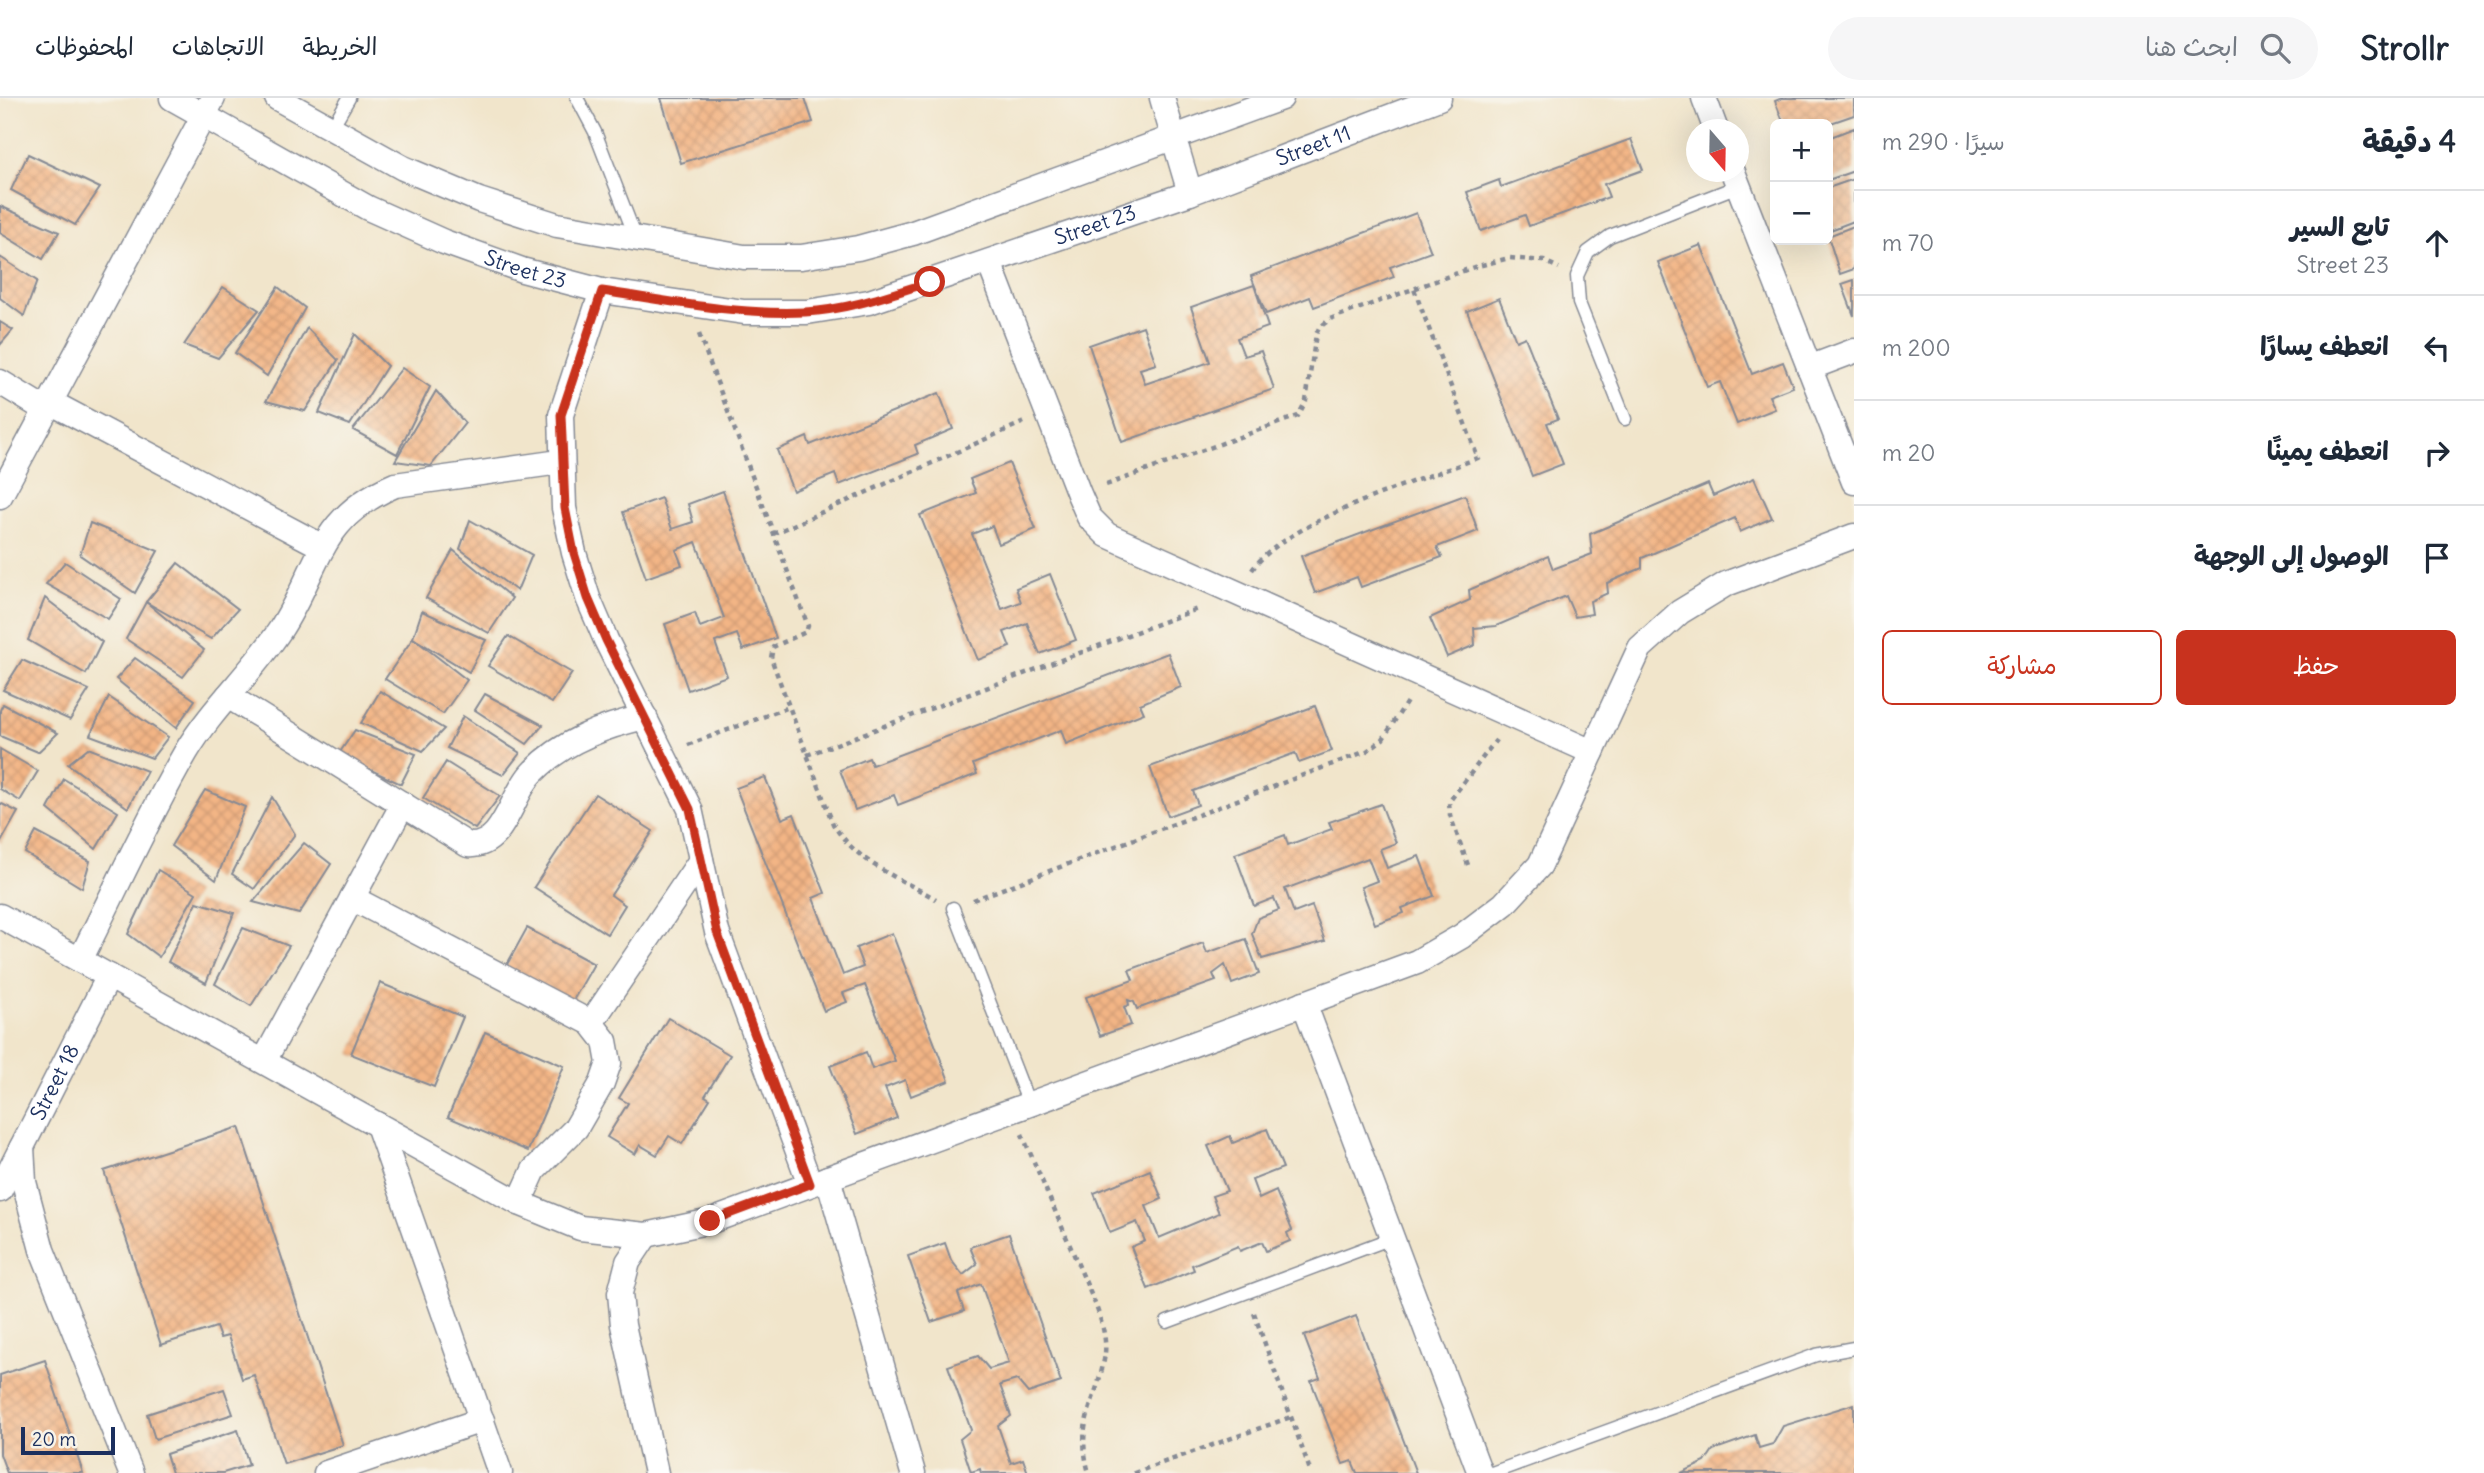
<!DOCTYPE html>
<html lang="ar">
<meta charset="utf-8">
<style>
:root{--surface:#fff;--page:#f6f6f7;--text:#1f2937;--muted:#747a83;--line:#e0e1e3;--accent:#c8321e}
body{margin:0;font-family:Delius,"Playpen Sans Arabic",sans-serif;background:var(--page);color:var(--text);direction:rtl}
.controls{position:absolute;right:21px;top:21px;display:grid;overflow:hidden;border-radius:10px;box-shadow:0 7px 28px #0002}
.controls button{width:63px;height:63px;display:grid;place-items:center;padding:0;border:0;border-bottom:2px solid var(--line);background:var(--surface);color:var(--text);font:35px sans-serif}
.compass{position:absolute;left:1686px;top:21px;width:63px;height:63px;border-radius:50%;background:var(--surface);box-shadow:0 7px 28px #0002;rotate:160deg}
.scale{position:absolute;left:21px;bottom:18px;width:94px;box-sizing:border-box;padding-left:7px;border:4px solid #1b2f5e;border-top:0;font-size:19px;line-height:24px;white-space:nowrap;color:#1b2f5e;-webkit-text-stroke:5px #f7f3e8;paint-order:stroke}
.stop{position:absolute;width:21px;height:21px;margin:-16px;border:5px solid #c8321e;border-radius:50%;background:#fff}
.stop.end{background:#c8321e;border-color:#fff;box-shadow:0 2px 7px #0008}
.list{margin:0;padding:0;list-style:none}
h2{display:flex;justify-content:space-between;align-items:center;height:91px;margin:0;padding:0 28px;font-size:30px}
h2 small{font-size:23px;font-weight:400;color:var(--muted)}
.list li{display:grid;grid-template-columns:46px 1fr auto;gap:21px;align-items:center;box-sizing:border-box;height:105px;padding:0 28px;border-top:2px solid var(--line)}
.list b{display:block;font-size:26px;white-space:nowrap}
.list p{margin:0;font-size:23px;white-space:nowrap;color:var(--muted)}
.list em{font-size:23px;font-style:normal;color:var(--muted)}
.actions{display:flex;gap:14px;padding:21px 28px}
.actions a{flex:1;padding:16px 0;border:2px solid var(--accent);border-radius:10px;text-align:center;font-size:24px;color:var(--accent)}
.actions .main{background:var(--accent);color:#fff}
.icon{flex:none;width:38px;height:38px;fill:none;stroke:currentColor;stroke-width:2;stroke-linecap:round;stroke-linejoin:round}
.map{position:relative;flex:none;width:1854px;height:1375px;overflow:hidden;direction:ltr}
header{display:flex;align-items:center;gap:42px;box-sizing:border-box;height:98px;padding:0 35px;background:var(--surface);border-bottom:2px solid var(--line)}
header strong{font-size:33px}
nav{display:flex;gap:38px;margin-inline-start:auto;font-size:24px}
.search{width:490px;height:63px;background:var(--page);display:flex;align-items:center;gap:18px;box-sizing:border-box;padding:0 24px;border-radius:38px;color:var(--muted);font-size:26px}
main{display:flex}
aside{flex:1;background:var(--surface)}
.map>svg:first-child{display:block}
.building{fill:url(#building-cross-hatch)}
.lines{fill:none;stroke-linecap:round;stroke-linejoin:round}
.lane-casing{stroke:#868a94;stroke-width:15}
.street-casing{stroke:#868a94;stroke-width:27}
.path{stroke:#868a94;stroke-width:4.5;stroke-dasharray:5 5;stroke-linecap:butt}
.lane{stroke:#fff;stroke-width:12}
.street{stroke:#fff;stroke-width:24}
.route{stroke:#c8321e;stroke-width:9}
.labels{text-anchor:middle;stroke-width:6;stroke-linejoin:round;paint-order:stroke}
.street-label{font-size:21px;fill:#1b2f5e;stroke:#f7f3e8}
</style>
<header>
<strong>Strollr</strong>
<div class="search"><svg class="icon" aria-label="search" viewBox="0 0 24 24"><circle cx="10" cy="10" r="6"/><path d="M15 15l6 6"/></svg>ابحث هنا</div>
<nav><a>الخريطة</a><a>الاتجاهات</a><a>المحفوظات</a></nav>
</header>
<main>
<aside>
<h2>4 دقيقة<small>سيرًا · 290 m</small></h2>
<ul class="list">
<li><svg class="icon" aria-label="ahead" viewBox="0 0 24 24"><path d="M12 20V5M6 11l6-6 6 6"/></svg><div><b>تابع السير</b><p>Street 23</p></div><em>70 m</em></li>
<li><svg class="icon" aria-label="left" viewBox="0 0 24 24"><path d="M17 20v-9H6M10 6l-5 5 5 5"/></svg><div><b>انعطف يسارًا</b></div><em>200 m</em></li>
<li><svg class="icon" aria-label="right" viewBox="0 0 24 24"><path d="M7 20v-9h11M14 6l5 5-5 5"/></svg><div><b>انعطف يمينًا</b></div><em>20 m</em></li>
<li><svg class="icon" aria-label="arrive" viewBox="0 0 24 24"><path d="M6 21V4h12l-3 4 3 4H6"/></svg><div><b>الوصول إلى الوجهة</b></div></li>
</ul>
<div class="actions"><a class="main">حفظ</a><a>مشاركة</a></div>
</aside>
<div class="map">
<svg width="1854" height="1375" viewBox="0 0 1854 1375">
<defs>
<pattern id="building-cross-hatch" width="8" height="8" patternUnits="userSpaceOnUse" patternTransform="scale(1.75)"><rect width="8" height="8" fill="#f3b585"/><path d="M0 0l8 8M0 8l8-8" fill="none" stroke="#d09c75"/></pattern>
</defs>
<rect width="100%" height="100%" fill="#f7f3e8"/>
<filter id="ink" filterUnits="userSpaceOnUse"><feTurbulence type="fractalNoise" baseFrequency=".0143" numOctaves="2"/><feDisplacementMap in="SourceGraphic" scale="14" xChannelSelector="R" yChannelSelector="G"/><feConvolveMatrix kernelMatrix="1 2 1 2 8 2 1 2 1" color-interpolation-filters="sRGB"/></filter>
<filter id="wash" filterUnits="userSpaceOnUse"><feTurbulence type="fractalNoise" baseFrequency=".00686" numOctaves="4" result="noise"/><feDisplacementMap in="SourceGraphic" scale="28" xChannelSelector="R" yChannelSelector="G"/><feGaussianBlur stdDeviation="1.57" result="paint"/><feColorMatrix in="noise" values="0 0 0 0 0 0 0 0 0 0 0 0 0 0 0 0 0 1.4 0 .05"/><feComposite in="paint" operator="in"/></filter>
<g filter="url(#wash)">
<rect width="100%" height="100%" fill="#f1e5cb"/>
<g id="blocks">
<g class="building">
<polygon points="661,0 805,0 813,24 681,65"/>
<polygon points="1782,0 1854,0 1854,17 1828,26 1784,26 1775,3"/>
<polygon points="1854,30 1854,73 1828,82 1828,40"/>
<polygon points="1631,41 1643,72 1604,86 1609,99 1529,128 1525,117 1481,133 1467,94 1499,82 1501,89"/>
<polygon points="28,56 100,90 75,127 11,92"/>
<polygon points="1854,81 1854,123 1828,133 1828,90"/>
<polygon points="0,108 59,134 43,161 0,135"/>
<polygon points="1416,115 1431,154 1390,169 1394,179 1314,209 1310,199 1266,216 1251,178"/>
<polygon points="1854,128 1854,171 1840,176 1828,138"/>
<polygon points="1701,147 1752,276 1783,264 1793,289 1769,298 1775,311 1737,326 1720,284 1707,289 1658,164"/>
<polygon points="0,159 37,183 24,218 0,200"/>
<polygon points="1854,182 1854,218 1842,186"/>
<polygon points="1254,187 1268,229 1237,240 1244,258 1261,253 1274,291 1122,344 1089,247 1143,228 1156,266 1140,271 1145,286 1210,264 1191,209"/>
<polygon points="223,189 259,212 218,260 184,247"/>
<polygon points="278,189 305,210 267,278 235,255"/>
<polygon points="1499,200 1516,243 1525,239 1558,321 1547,325 1563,366 1532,378 1467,213"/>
<polygon points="0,224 13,232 0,247"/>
<polygon points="307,230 338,262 305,313 266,303"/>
<polygon points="355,236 387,268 350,327 319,315"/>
<polygon points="402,270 430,289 397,356 353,332"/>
<polygon points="436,293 465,325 431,368 395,363"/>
<polygon points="939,295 953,331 915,347 918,356 839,387 835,376 793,393 777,352 807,339 810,347"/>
<polygon points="1009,365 1036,431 999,446 992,428 972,436 1002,511 1021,504 1016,490 1050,476 1076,542 1040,556 1027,525 1004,534 1010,549 978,562 920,417 976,395 970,381"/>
<polygon points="1754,380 1772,420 1740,434 1735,420 1642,460 1642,470 1607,485 1608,495 1590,503 1592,516 1575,519 1566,498 1496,528 1474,530 1475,547 1447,559 1430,520 1470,502 1469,492 1548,458 1553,471 1592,456 1590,436 1708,386 1713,398"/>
<polygon points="723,393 776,540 743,552 737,536 715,544 727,578 688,592 665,526 695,515 700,529 724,520 696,444 676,452 682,467 646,480 623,414 661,400 672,431 693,424 688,406"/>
<polygon points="1465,397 1478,433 1437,449 1442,459 1361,489 1357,479 1315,495 1301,458"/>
<polygon points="470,422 532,457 517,493 460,451"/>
<polygon points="90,425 158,453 135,495 80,457"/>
<polygon points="453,452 512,500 489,535 426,500"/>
<polygon points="65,464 121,501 108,521 46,486"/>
<polygon points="178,465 238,511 211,541 146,504"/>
<polygon points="45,500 102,544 86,576 28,542"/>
<polygon points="146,504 204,552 183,579 126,541"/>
<polygon points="422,513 486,542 469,574 413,540"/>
<polygon points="508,538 572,575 552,605 488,568"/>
<polygon points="413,540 467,582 443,616 385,581"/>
<polygon points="1168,555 1181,589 1140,606 1144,615 1066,646 1061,632 973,666 977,676 898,707 894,697 855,712 840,672 869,660 872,667"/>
<polygon points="135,560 195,602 176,630 116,581"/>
<polygon points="22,562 89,592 70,622 3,592"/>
<polygon points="380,593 444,631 423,653 361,625"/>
<polygon points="485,596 543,627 527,646 475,612"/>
<polygon points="109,599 168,639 152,660 90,637"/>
<polygon points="3,606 58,635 38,654 0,638 0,612"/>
<polygon points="1315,608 1332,653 1299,665 1295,655 1193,693 1198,707 1168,718 1150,669"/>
<polygon points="463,618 520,655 503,677 447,650"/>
<polygon points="355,632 416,656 401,686 338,657"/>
<polygon points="88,650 147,673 128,710 68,666"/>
<polygon points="0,651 38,673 20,703 0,691"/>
<polygon points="446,664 500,698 475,731 423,700"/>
<polygon points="765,679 782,721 794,716 825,795 813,800 843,877 863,869 856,850 892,835 949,983 911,998 905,982 885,990 897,1020 857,1036 830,968 866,954 872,971 895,963 865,887 843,895 847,904 824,913 736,690"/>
<polygon points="64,681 118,714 96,751 48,711"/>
<polygon points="205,692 245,709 216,782 171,748"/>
<polygon points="595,696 653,733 611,797 625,807 607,836 534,789"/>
<polygon points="272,699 295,736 254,791 232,776"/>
<polygon points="0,705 18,714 0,746"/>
<polygon points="1381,706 1396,745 1380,751 1387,770 1419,758 1434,798 1402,810 1404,815 1375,826 1361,789 1377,783 1368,760 1285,791 1294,815 1312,808 1325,843 1262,861 1252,836 1258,820 1279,812 1274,800 1254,808 1235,756 1285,737 1288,747 1332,731 1329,724"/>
<polygon points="36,734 90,763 82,790 25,755"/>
<polygon points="304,745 331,766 299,816 253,804"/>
<polygon points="158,772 196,795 159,859 128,836"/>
<polygon points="197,804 234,815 206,885 168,864"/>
<polygon points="243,830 289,848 251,908 215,886"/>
<polygon points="527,830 594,866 571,906 505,870"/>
<polygon points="1246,841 1259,876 1232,886 1225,867 1213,876 1216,883 1137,911 1134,904 1128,902 1129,907 1124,909 1131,927 1100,938 1086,899 1133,882 1129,872 1203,845 1207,855"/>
<polygon points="380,885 463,919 434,989 351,956"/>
<polygon points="668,920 730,957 705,998 710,1001 682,1046 669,1038 657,1057 640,1047 635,1056 607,1039 628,1005 619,1000"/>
<polygon points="485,934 564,968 528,1053 448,1019"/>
<polygon points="239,1029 343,1347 284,1366 254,1277 242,1281 228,1238 220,1240 216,1229 161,1247 104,1073"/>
<polygon points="1267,1031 1283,1070 1252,1082 1259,1101 1276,1093 1292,1132 1287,1135 1290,1143 1266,1153 1262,1144 1240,1153 1238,1148 1192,1167 1194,1172 1148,1191 1131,1149 1145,1143 1137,1124 1110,1135 1094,1095 1150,1072 1162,1101 1146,1108 1159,1140 1219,1115 1212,1098 1227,1093 1208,1048 1230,1038 1233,1045"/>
<polygon points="1009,1136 1061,1284 1028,1295 1017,1282 1000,1287 1011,1318 998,1328 1011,1365 1023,1361 1028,1375 981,1375 980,1371 971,1374 960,1341 971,1332 948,1268 978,1258 989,1271 1009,1265 981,1186 958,1195 964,1213 931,1224 908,1158 945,1145 951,1162 963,1177 977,1166 970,1149"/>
<polygon points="1356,1218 1416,1375 1357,1375 1352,1363 1343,1366 1311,1283 1320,1280 1304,1238"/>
<polygon points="45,1262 83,1375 7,1375 0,1356 0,1277"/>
<polygon points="224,1291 233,1316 155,1341 147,1316"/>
<polygon points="1854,1306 1854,1375 1681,1375 1705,1364 1713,1352 1755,1337 1759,1350 1773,1346 1783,1328"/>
<polygon points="238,1332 249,1367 223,1375 172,1375 166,1356"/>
</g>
</g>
</g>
<g filter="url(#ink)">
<use href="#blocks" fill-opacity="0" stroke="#868a94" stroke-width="2"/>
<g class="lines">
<g class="lane-casing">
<g id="lane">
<polyline points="577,0 595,34 637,143"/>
<polyline points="331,31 349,0"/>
<polyline points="1625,321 1579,205 1577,178 1588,154 1610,138 1738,88"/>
<polyline points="953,810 1029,1006"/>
<polyline points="1167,1224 1392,1140"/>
<polyline points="1492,1375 1816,1257 1854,1250"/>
</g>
</g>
<g class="street-casing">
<g id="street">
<path id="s1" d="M172,0L368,110L444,144L522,172L602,193L744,214H807L869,204L1190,95L1439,0"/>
<polyline points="277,0 403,70 479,102 557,127 744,159 801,159 858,150 913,135 1281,0"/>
<polyline points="1162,0 1190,95"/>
<polyline points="1704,0 1716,32"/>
<polyline points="1733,74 1854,384"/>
<polyline points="989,164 1079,396 1089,419 1107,437 1592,654"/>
<polyline points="602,193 561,317 564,410 574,455 588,500 606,542 690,711 717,834 810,1086"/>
<polyline points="1809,270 1854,253"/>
<polyline points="0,284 46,312"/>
<polyline points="50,304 323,449"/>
<polyline points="0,398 213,0"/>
<path d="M228,598L468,747C504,750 511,697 532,675C562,643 604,628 645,619"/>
<polyline points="352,800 591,925 605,943 609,965 602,985 576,1030 534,1072 519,1105"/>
<polyline points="0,818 519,1105 580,1130 646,1137 711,1123 1417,864 1462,838 1504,806 1540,767 1640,550 1680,514 1726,486 1854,438"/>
<path d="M80,862C115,793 147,721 186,654C212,610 252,575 280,532C321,469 317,420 395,387L560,364"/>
<polyline points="1304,905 1480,1375"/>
<polyline points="591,925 701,762"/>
<polyline points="264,963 403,706"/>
<polyline points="378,1027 500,1375"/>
<polyline points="22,1049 24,1084 42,1152 131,1375"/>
<polyline points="828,1080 913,1375"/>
<path id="s2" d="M0,1092L109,878"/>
<polyline points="646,1137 628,1164 620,1195 623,1227 656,1375"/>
<polyline points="326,1375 482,1322"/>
</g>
</g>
<g class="path">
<path d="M699,236L808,528L806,534L773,549L771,560L833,726C857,765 897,779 936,801"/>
<polyline points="1106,387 1298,318 1306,303 1316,236 1319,230 1330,221 1474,169 1509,160 1544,163 1559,170"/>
<polyline points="773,436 1024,324"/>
<path d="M1252,472C1287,422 1418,383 1478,360L1414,191"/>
<polyline points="688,647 789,609"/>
<polyline points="807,657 1200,510"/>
<polyline points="1468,767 1450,717 1449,704 1496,642"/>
<polyline points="973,802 1367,653 1383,641 1408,602"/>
<path d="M1022,1036L1096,1208C1102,1225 1108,1243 1104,1262C1095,1308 1075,1324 1089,1375"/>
<polyline points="1254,1215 1311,1375"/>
<polyline points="1134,1375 1291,1319"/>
</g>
<use href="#lane" class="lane"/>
<use href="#street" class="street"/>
</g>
</g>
<g class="lines" filter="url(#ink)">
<path class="route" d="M710,1123L810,1086L717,834L690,711L606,542L588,500L574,455L565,410L561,317L602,193C669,203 736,217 805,214C848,212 889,197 930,184"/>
</g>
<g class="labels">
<g class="street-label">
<text dy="7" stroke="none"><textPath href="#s1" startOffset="1214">Street 11</textPath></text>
<text dy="7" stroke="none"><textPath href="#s1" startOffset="982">Street 23</textPath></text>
<text dy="7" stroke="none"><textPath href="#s1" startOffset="394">Street 23</textPath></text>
<text dy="7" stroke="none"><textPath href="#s2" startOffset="121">Street 18</textPath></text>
</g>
</g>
</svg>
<div class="controls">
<button>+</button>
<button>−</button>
</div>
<svg class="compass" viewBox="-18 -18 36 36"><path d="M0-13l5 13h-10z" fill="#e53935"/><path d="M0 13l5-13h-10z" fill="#747a83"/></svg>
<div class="scale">20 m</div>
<div class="stop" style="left:930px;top:184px"></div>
<div class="stop end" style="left:710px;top:1123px"></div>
</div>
</main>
